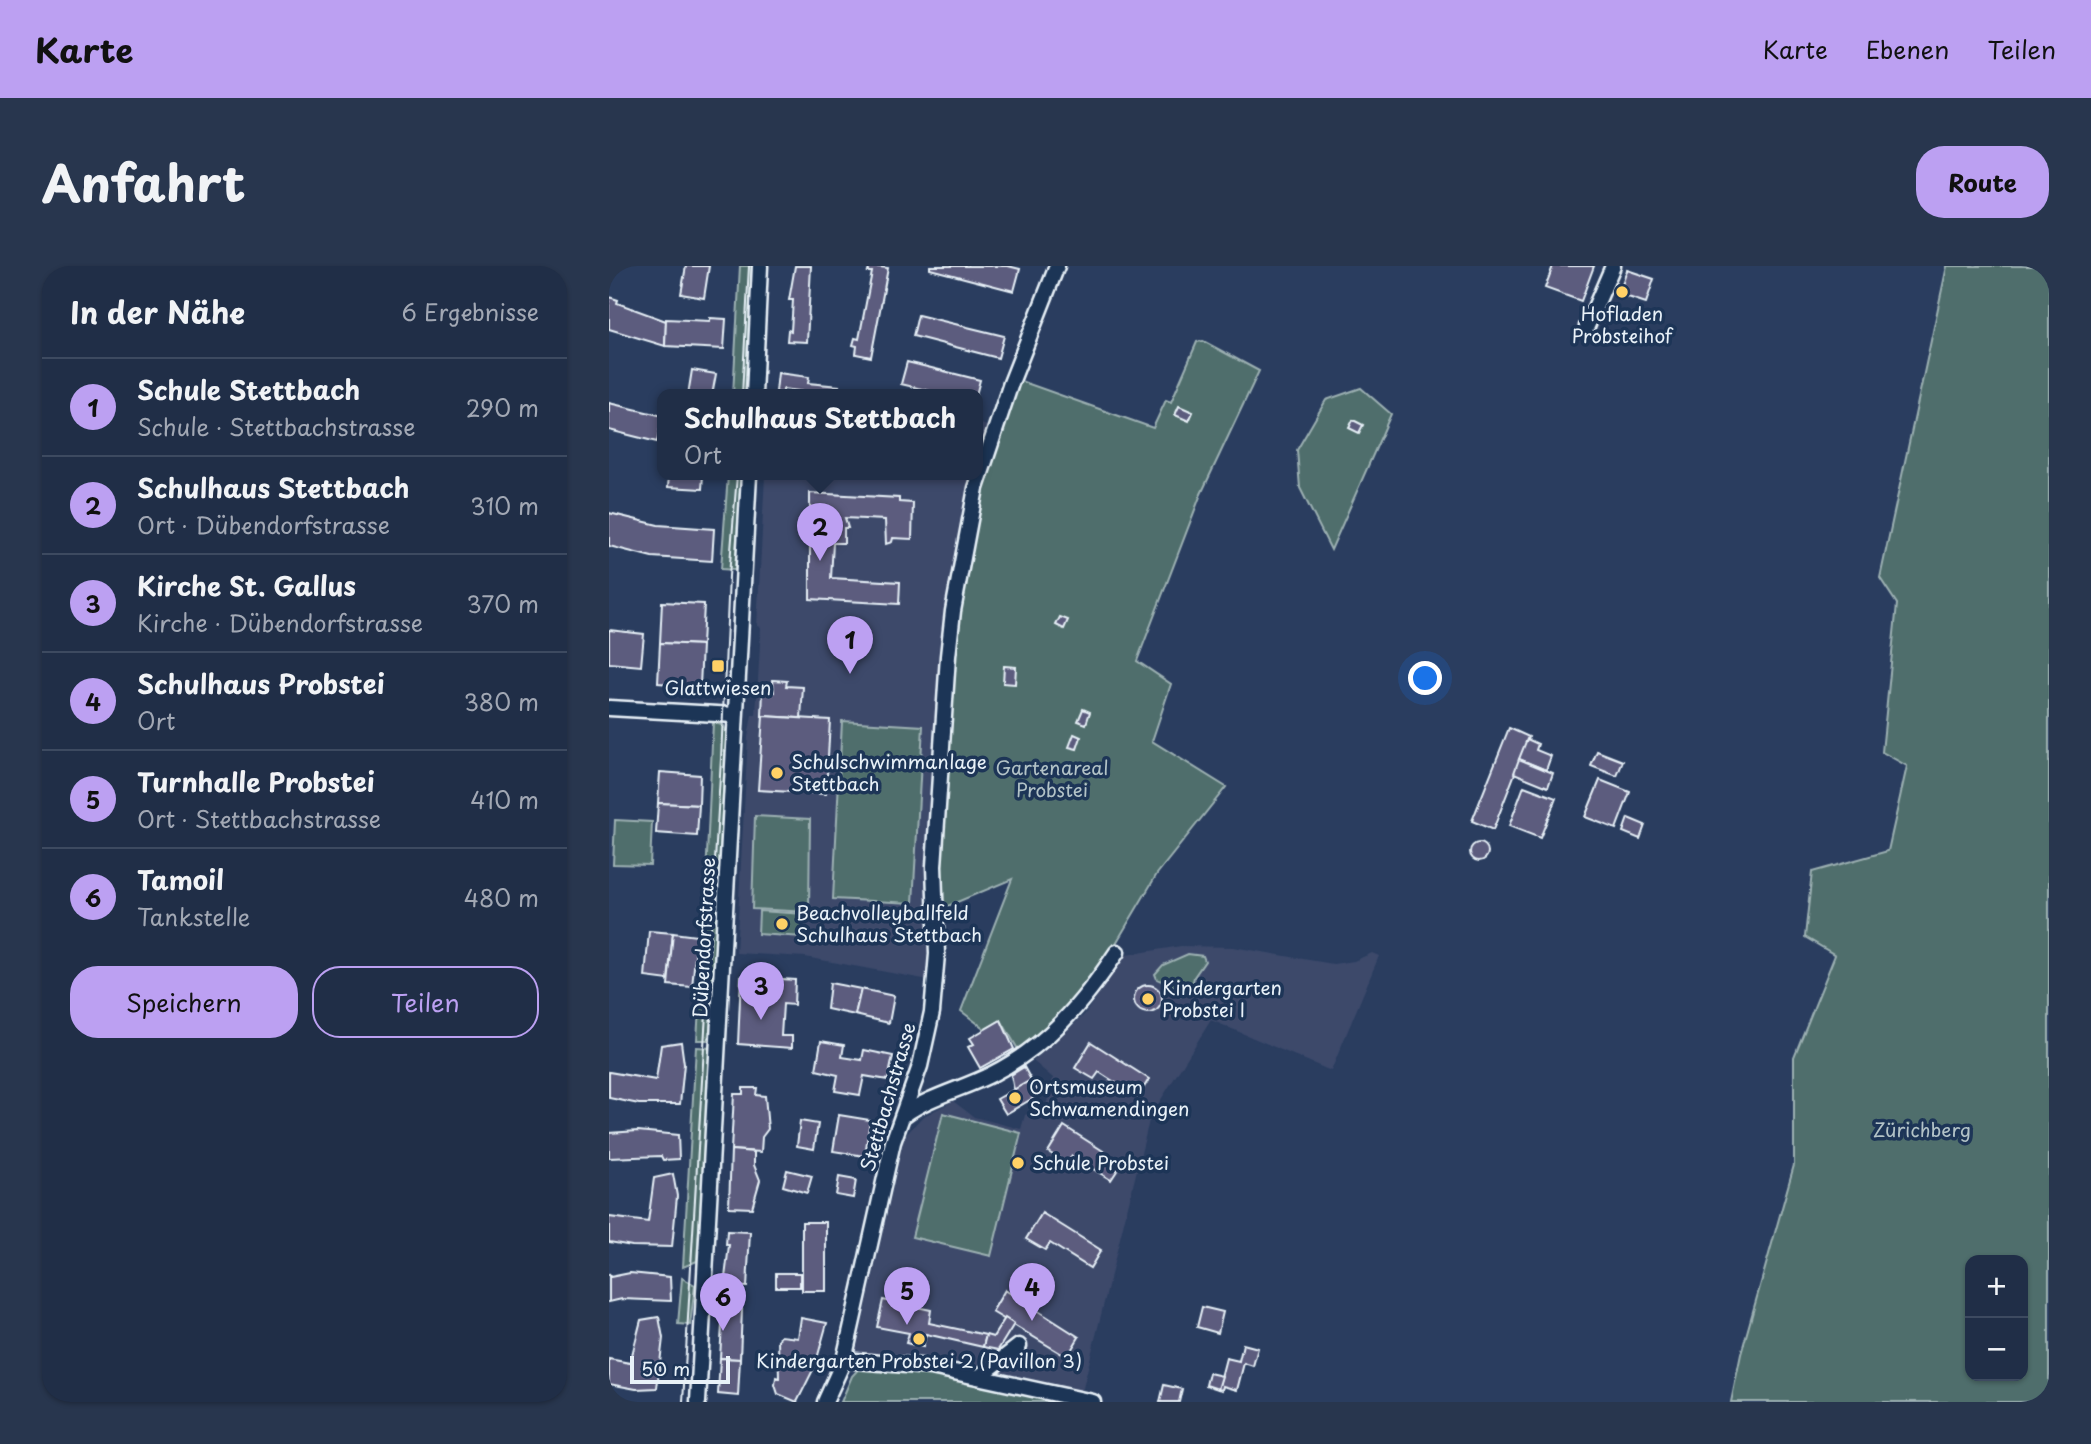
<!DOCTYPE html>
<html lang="de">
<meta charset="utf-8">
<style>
:root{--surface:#202e47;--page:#28364e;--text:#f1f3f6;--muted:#a2a8b4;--line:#3d4a60;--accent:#bca0f2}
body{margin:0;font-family:"Playpen Sans",sans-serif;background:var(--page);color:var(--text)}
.controls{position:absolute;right:21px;bottom:21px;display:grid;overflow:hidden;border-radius:14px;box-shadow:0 2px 5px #0004}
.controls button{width:63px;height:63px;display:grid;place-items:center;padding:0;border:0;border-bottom:2px solid var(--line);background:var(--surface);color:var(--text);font:35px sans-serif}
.scale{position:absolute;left:21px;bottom:18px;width:100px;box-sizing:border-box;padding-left:7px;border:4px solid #e8f1f8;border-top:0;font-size:19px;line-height:24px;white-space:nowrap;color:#e8f1f8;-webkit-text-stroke:5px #1d3557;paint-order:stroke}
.you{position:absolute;left:817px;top:413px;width:24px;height:24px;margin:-18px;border:5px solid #fff;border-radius:50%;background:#1a73e8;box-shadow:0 0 0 10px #1a73e833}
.badge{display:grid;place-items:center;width:46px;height:46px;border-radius:50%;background:var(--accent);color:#111;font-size:23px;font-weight:700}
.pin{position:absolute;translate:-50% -58px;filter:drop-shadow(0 2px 4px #0008)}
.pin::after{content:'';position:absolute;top:37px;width:24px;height:21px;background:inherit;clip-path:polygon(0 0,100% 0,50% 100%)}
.popup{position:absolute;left:48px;top:123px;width:326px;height:91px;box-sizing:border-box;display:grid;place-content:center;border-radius:14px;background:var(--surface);filter:drop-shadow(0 2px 5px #0005);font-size:23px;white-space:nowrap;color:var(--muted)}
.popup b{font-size:26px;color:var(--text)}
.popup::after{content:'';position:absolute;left:50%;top:100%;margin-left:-14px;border:14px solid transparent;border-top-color:var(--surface)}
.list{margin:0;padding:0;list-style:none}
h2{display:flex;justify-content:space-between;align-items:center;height:91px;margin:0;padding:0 28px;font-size:30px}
h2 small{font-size:23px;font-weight:400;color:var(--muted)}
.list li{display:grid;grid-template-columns:46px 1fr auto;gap:21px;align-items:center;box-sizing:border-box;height:98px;padding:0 28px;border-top:2px solid var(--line)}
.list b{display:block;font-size:26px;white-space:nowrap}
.list p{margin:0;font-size:23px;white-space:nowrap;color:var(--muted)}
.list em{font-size:23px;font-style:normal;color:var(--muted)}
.actions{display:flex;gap:14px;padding:21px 28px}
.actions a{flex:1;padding:16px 0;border:2px solid var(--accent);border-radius:28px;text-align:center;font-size:24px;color:var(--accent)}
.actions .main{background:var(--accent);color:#111}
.map{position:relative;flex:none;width:1440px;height:1136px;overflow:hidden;border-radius:28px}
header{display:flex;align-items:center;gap:42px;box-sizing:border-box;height:98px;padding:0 35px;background:var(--accent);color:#111}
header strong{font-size:33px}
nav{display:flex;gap:38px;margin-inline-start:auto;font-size:24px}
.intro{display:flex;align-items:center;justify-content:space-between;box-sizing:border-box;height:168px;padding:0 42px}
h1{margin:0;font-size:49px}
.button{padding:18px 32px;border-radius:28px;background:var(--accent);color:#111;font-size:24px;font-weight:700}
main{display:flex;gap:42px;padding:0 42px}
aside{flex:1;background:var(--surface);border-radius:28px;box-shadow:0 2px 5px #0004}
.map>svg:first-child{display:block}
.built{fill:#3c496b}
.green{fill:#506e6c;stroke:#9cb0b2;stroke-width:2;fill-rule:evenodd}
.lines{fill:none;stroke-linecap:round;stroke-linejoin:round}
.stream{stroke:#849fb5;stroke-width:4.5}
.building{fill:#5c5c7e;stroke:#e8f1f8;stroke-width:2}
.minor-casing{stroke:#e8f1f8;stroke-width:19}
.minor{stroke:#1d3557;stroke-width:14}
.tram{stroke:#e8f1f8;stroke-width:2}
.poi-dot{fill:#ffd166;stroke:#1d3557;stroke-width:2.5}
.labels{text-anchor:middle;stroke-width:7;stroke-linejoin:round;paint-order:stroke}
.poi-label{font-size:19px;fill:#e8f1f8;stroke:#1d3557;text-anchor:start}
.park-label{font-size:19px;fill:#b3c3c7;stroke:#1d3557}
.street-label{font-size:19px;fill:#e8f1f8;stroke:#1d3557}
</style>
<header>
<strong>Karte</strong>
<nav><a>Karte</a><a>Ebenen</a><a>Teilen</a></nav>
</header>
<div class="intro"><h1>Anfahrt</h1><a class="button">Route</a></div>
<main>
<aside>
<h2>In der Nähe<small>6 Ergebnisse</small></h2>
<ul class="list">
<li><span class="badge">1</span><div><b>Schule Stettbach</b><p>Schule · Stettbachstrasse</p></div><em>290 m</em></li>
<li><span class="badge">2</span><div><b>Schulhaus Stettbach</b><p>Ort · Dübendorfstrasse</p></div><em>310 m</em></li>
<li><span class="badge">3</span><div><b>Kirche St. Gallus</b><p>Kirche · Dübendorfstrasse</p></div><em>370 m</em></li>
<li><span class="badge">4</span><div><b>Schulhaus Probstei</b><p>Ort</p></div><em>380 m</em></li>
<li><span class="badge">5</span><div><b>Turnhalle Probstei</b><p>Ort · Stettbachstrasse</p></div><em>410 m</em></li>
<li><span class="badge">6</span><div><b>Tamoil</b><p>Tankstelle</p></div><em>480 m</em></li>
</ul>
<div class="actions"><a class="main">Speichern</a><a>Teilen</a></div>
</aside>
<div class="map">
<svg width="1440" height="1136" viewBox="0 0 1440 1136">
<rect width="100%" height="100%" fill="#2a3d5f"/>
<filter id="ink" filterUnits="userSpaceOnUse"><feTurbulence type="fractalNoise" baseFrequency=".0143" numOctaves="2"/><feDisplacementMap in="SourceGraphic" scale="14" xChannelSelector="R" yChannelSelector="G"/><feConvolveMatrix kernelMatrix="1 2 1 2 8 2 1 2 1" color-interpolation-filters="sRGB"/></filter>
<g filter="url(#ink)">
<g class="built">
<polygon points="369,157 381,161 369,201"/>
<polygon points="156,209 367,209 320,714 196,691 127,687 139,471 143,449 147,449 152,361 148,360"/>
<polygon points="572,680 624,681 724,698 745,695 763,687 770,690 722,805 602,754 541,851 472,1130 251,1089 247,1085 295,871 313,851 344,835 365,851 412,863 416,849 428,842 435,848 444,812 424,795 475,749 517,689"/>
</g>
<g class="green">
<polygon points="131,0 143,0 136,129 124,129"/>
<path d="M1338,0H1440V1136H1122L1132,1088L1185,899V791L1226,689L1196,671L1203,606L1279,585L1298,500L1273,486L1288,338L1271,312ZM1361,994H1414V1110H1361Z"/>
<polygon points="594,75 650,105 592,228 528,395 562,418 543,475 617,521 548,608 503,684 455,748 410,785 392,754 376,763 352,745 403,613 329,644 348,345 379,195 406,113 544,162 557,134 562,136 588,76"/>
<polygon points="752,122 782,148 722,284 691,222 688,184 717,134"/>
<polygon points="119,209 132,209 126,304 112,303"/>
<polygon points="233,455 314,460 304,637 224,633"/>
<polygon points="104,456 115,460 117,467 110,604 97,612"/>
<polygon points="146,550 201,553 200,646 143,643"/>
<polygon points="6,554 43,556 41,599 4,598"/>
<polygon points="97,627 108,637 103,766 100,766 99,774 88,774"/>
<polygon points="150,645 197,648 194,671 149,668"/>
<polygon points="579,688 594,690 596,695 585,711 582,726 571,730 564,720 548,713 546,708 554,699"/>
<polygon points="87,781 102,782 88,995 74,1001"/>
<polygon points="334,847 412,867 382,990 303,971"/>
<polygon points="73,1012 86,1019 81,1059 69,1058"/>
<polygon points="255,1097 322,1105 467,1136 232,1136 243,1110"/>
</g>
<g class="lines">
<polyline class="stream" points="1433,1136 1440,1128"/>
</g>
<g class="building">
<polygon points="77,0 100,0 95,32 72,28"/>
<polygon points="186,0 202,0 198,76 178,75 179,64 182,65 184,34 180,34"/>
<polygon points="261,0 279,2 262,91 247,88 248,80 244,79 246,72 250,73 263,6 259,6"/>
<polygon points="321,0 399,0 411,3 405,25 321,3"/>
<polygon points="944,0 985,0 972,35 936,22"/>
<polygon points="1018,4 1045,13 1037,37 1010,28"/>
<polygon points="0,31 9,34 8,37 57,55 56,80 0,63"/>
<polygon points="309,49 395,70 389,92 304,70"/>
<polygon points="101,52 117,53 115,83 56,80 57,53 101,55"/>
<polygon points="298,96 371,114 367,129 338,129 292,118"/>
<polygon points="83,104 107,108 103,129 79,129"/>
<polygon points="169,107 200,111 199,117 230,120 229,126 256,129 197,129 197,126 174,123 174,127 167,126"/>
<polygon points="0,137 54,150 48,176 0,164"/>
<polygon points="570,140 584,146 580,155 566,149"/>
<polygon points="744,154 754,159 750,167 740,162"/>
<polygon points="60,209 94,209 93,223 59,221"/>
<polygon points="201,227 290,232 290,236 304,237 303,273 284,272 283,276 277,278 276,254 236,252 239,262 235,262 235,277 224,277 222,312 291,316 290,338 201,333"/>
<polygon points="0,247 49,259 105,263 103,295 43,291 0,280"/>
<polygon points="53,336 95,338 93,379 51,377"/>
<polygon points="451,351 459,354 455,363 447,359"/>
<polygon points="0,364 35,368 32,400 0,397"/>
<polygon points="51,377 93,379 91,420 49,417"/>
<polygon points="395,400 407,401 406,418 394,417"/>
<polygon points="164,414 178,415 177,420 194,421 192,452 153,450 154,424 165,426"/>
<polygon points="474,443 481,446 477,458 469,455"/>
<polygon points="154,450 221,454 217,528 149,524"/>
<polygon points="900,462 920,471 884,564 863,555"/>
<polygon points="465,468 472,471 468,483 460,481"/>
<polygon points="918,473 929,478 927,484 942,490 937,504 910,493"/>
<polygon points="988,485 1014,495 1008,510 982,500"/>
<polygon points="910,493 944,507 939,521 905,507"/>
<polygon points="51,506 91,509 90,539 49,537"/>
<polygon points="991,514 1021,526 1007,563 976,551"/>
<polygon points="915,520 947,532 931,572 900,560"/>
<polygon points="49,537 90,539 88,570 47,567"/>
<polygon points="1019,552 1036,559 1031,573 1014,566"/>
<circle cx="870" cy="586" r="9"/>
<polygon points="40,665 64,667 59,714 36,711"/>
<polygon points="64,667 88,670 83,721 59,719"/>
<polygon points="132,710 186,714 185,739 174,738 172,770 183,770 183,782 129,778"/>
<polygon points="221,717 252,723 246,749 218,743"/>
<circle cx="539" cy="733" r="14"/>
<polygon points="252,723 285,730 280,757 246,749"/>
<polygon points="392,754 405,783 371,802 359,781 365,778 361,772"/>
<polygon points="212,775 235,779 233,791 253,794 255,784 284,790 279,814 255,810 251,829 226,825 229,809 207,804"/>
<polygon points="72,776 75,798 71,838 30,838 0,832 0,806 47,814 52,779"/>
<polygon points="482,776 540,813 529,831 490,806 485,813 466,802"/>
<polygon points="415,801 422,814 405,824 402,809"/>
<polygon points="422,814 431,828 397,848 388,833"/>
<polygon points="134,822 148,822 147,829 156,830 159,863 153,871 152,886 122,884 125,828 134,828"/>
<polygon points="230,849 261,854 256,890 224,885"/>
<polygon points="191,855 209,858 205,883 188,880"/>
<polygon points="455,860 513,897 502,914 463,890 458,897 439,886"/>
<polygon points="29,865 69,869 70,893 54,894 52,890 0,892 0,867"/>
<polygon points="122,884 145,886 145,899 151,914 143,942 120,941"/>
<polygon points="178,904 203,910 198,927 174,920"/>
<polygon points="64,908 68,930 63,981 23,980 0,976 0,951 39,956 45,912"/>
<polygon points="230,911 247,914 244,932 227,929"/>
<polygon points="433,947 492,984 481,1002 441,977 436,984 417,973"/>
<rect x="193" y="956" width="24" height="69"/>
<polygon points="118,965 141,966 138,1021 115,1020 120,979 117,979"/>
<polygon points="21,1007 61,1011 62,1035 13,1033 0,1036 0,1008 1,1011"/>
<rect x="167" y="1007" width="24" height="14"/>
<polygon points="396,1024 470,1071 458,1091 383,1046"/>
<polygon points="274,1034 322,1044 320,1057 377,1069 374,1081 317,1068 314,1081 297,1077 300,1067 268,1061"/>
<polygon points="593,1041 614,1046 609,1067 588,1061"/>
<polygon points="114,1042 133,1043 131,1093 111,1092"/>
<polygon points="50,1051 54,1072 48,1122 27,1123 0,1118 0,1093 21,1097 32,1054"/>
<polygon points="192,1052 218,1057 206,1100 188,1136 169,1128 166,1119 167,1111 170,1112 169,1074 172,1070 189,1072"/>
<polygon points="396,1052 405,1058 389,1084 374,1081 377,1069 384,1071"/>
<polygon points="634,1078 649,1082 644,1100 635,1097 628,1124 614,1120 613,1124 609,1123 617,1092 630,1095"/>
<polygon points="111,1092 131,1093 129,1130 109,1128"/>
<polygon points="600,1107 613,1110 609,1123 597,1119"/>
<polygon points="555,1119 573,1123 570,1136 551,1136"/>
</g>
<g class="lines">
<g class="minor-casing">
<g id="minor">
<polyline points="978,60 1004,0"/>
<polyline points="145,129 151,0"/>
<polyline points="0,442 126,449"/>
<path d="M295,849C321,830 354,823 383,808C438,780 474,737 508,686"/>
<polyline points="235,1094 322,1101 484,1136"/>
<polyline points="370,1111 410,1080"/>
<polyline points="89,1136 140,209"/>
<polyline points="216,1136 235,1094 284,876 311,800 323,746 328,688 325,600 339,390 344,345 367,222 402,117 448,0"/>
</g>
</g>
<use href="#minor" class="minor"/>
<g class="tram">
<polyline points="133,129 140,0"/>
<polyline points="74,1136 112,493 120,310 128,209"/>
</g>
</g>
</g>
<g class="poi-dot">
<circle cx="1013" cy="26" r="7"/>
<rect x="102" y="393" width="14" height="14" rx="3.5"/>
<circle cx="168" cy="507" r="7"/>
<circle cx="173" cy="658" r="7"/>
<circle cx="539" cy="733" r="7"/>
<circle cx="406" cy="832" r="7"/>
<circle cx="409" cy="897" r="7"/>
<circle cx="310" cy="1073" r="7"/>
</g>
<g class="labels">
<g class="poi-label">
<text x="1013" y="55" text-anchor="middle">Hofladen<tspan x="1013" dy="22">Probsteihof</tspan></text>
<text x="109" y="429" text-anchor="middle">Glattwiesen</text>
<text x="182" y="503">Schulschwimmanlage<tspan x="182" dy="22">Stettbach</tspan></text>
<text x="187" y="654">Beachvolleyballfeld<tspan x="187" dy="22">Schulhaus Stettbach</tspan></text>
<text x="553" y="729">Kindergarten<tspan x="553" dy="22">Probstei I</tspan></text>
<text x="420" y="828">Ortsmuseum<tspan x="420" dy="22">Schwamendingen</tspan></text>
<text x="423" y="904">Schule Probstei</text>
<text x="310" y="1102" text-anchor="middle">Kindergarten Probstei 2 (Pavillon 3)</text>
</g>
<g class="park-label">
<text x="443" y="509">Gartenareal<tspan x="443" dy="22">Probstei</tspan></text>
<text x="1313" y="871">Zürichberg</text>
</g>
<g class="street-label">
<text transform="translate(95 672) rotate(-87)" y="7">Dübendorfstrasse</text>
<text transform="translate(279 831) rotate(-74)" y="7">Stettbachstrasse</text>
</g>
</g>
</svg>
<div class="controls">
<button>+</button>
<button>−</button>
</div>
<div class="scale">50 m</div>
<div class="you"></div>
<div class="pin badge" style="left:241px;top:408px">1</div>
<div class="pin badge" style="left:211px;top:295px">2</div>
<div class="popup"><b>Schulhaus Stettbach</b>Ort</div>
<div class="pin badge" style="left:152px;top:754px">3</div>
<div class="pin badge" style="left:423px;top:1055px">4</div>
<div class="pin badge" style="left:298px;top:1059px">5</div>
<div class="pin badge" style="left:114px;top:1065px">6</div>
</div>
</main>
